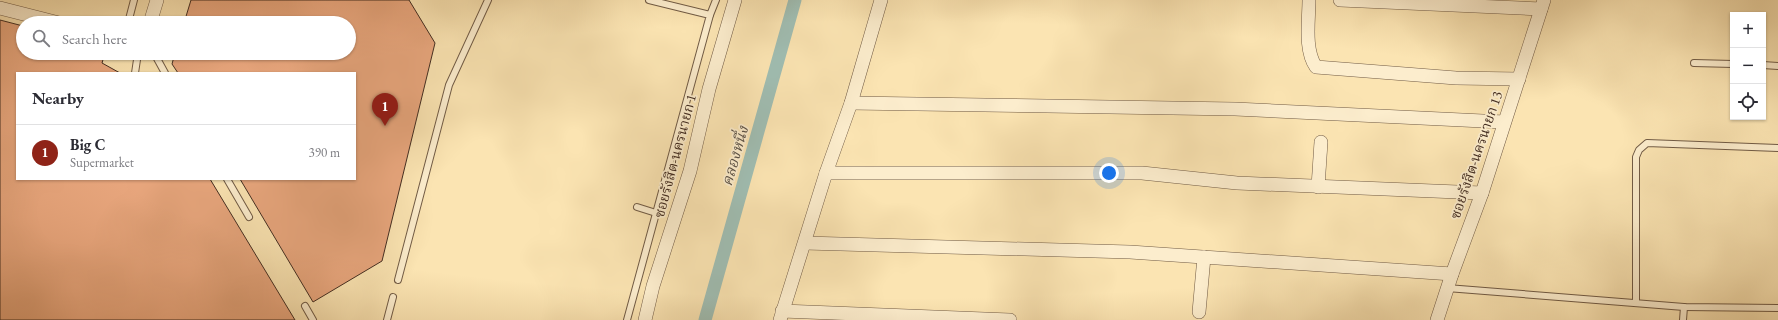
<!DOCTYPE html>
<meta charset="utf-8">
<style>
:root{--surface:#fff;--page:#f7f7f7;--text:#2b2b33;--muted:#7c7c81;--line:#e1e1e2;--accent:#8f2418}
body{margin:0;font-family:"EB Garamond","Noto Serif Thai",serif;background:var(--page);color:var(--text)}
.controls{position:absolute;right:12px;top:12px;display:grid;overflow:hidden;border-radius:0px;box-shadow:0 1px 3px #0004}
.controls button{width:36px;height:36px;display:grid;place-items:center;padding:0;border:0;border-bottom:1px solid var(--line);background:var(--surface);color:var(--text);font:20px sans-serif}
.you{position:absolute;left:1109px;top:173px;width:14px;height:14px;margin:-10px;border:3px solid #fff;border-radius:50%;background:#1a73e8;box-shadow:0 0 0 6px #1a73e833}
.badge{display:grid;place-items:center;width:26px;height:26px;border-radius:50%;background:var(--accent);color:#fff;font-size:13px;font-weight:700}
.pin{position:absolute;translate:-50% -33px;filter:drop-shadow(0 1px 2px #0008)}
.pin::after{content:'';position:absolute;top:21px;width:14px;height:12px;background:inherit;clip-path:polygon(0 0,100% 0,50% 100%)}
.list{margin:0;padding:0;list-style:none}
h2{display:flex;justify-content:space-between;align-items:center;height:52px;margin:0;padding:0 16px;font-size:17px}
h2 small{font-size:13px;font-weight:400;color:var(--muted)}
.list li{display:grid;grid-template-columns:26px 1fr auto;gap:12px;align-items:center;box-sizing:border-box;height:56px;padding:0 16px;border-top:1px solid var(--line)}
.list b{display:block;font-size:15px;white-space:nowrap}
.list p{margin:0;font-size:13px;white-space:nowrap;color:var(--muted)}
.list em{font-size:13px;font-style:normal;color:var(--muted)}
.icon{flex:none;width:22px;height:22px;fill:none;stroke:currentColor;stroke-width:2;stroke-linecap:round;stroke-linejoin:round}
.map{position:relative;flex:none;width:1778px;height:320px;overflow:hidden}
.search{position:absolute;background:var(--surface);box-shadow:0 1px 3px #0004;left:16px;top:16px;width:340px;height:44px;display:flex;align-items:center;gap:10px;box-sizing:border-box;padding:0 14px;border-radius:22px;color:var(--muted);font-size:15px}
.panel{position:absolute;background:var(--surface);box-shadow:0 1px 3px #0004;left:16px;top:72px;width:340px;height:108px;border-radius:0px}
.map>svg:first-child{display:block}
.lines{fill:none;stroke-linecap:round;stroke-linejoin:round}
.canal{stroke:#a0beb3;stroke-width:13}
.building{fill:#e8a67d;stroke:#432d21}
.service-casing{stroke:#715b45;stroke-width:8}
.minor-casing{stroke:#715b45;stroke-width:14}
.service{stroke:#fcedcd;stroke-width:6}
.minor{stroke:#fcedcd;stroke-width:13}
.labels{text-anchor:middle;stroke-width:3.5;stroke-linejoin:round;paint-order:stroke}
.street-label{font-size:14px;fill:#432d21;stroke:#fcedcd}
.water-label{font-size:15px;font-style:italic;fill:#5a5146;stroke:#fcedcd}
</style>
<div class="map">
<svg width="1778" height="320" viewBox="0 0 1778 320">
<rect width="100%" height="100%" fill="#fbe4b2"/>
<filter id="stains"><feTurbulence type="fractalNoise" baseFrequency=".005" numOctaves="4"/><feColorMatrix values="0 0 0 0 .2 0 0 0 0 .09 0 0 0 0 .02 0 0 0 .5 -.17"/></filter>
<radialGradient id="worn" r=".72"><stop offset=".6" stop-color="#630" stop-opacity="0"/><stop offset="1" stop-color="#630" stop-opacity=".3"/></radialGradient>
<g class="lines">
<polyline class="canal" points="705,320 795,0"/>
</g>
<g class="building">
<polygon points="191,0 409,0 435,43 382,261 313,302 240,179 355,179 355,73 178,73 172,64 175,53 349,53 349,23 184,23"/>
<polygon points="0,20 23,26 23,53 105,53 102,63 120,73 17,73 17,179 210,179 295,320 0,320"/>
</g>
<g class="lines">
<g class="service-casing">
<g id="service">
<polyline points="710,15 716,0"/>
<polyline points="128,23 134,0"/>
<polyline points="154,53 165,73"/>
<polyline points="1694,63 1733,64"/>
<polyline points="1763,65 1778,66"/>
<polyline points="135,73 138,53"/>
<polyline points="227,179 249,217"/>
<polyline points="637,207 656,213"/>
<polyline points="398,280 449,85 488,0"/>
<polyline points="1447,288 1684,307 1778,308"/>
<polyline points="1636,303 1636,157 1639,150 1647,143 1778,148"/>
<polyline points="305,306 313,320"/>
<polyline points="387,320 393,297"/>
<polyline points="627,320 710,15 649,0"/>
<polyline points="1683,320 1684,307"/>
</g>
</g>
<g class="minor-casing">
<g id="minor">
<path d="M1309,0C1309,20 1304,50 1316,67L1456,78L1519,79"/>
<polyline points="1340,0 1541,9"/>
<polyline points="0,8 59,23"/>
<polyline points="150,23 157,0"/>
<polyline points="851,103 1235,109 1504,122"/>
<polyline points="826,173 1142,173 1237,183 1482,193"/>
<polyline points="1318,187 1321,142"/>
<polyline points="805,243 1130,252 1452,274"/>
<polyline points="782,311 1010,320"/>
<polyline points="1199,312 1204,257"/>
<polyline points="645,320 653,286 690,171 709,89 735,0"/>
<polyline points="780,320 826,173 851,103 881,0"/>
<polyline points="1437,320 1452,274 1482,193 1544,0"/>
</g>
</g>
<use href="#service" class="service"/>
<use href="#minor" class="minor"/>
</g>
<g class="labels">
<g class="street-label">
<text transform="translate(1476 155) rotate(-71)" y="5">ซอยรังสิต-นครนายก 13</text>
<text transform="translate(675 156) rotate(-75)" y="5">ซอยรังสิต-นครนายก 1</text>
</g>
<g class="water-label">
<text transform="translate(735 156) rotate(-74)" y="5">คลองหนึ่ง</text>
</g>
</g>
<rect width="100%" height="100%" filter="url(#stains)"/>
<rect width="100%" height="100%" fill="url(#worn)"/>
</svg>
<div class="controls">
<button>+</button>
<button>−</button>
<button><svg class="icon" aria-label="locate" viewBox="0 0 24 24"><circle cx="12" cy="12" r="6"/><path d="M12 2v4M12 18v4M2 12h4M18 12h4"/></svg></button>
</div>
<div class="you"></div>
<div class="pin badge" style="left:385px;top:126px">1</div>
<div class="search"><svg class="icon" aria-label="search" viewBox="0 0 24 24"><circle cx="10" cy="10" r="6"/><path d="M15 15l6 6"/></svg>Search here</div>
<section class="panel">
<h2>Nearby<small></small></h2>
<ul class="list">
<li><span class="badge">1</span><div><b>Big C</b><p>Supermarket</p></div><em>390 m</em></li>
</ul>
</section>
</div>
